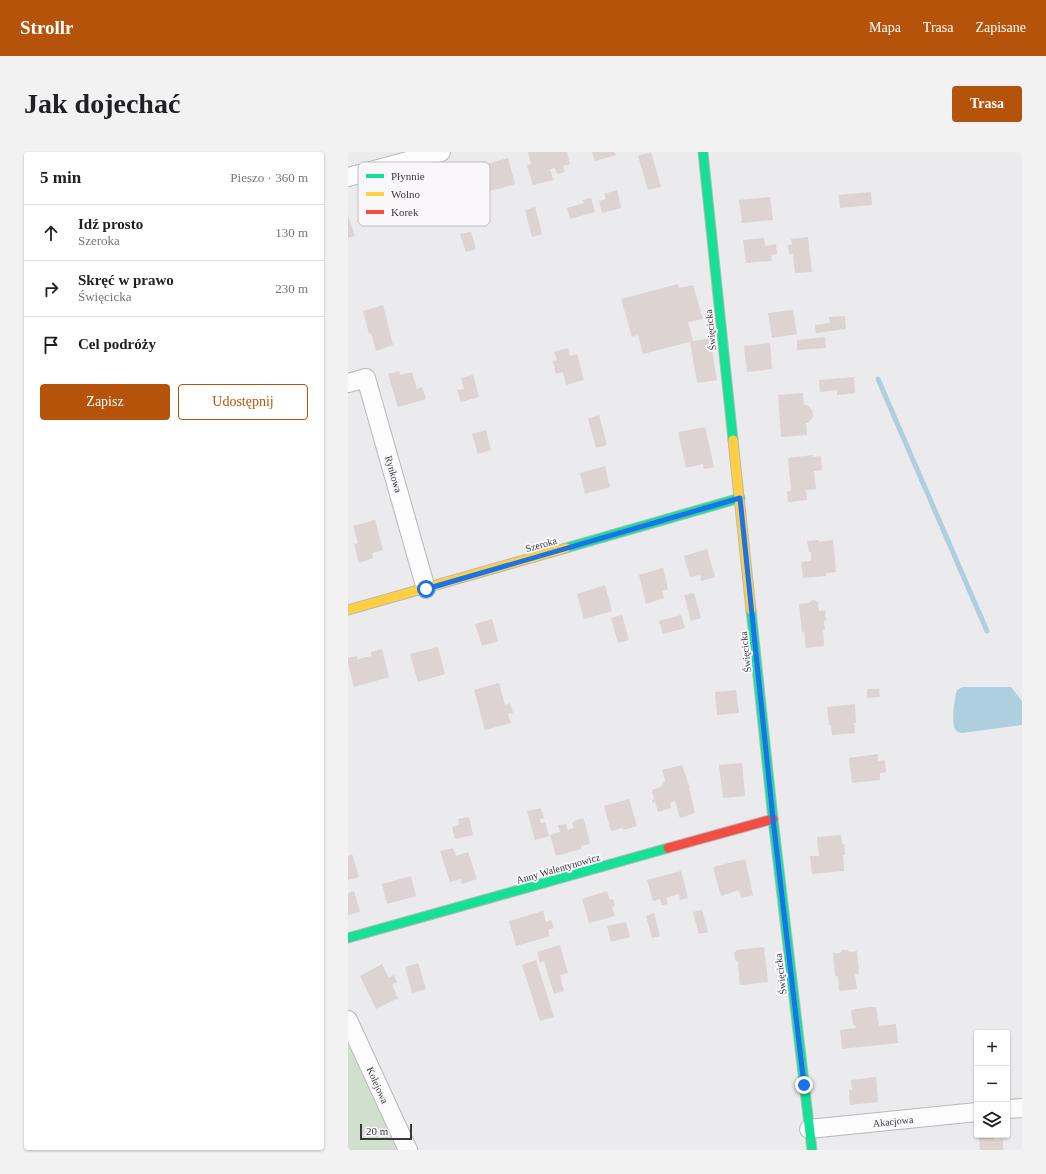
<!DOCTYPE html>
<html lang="pl">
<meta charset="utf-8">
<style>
:root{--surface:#fff;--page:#f2f2f2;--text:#202124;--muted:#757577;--line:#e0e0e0;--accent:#b45309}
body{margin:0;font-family:"Times New Roman",serif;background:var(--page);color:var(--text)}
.controls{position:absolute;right:12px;bottom:12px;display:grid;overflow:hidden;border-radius:4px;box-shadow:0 1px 3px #0004}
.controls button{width:36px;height:36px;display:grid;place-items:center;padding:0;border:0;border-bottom:1px solid var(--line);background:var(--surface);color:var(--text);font:20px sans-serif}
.scale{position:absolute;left:12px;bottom:10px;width:52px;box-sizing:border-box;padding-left:4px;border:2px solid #3a393a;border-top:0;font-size:11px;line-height:14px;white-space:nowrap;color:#3a393a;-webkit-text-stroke:3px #f9f7fa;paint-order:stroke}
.stop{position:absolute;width:12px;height:12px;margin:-9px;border:3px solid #1a73e8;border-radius:50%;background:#fff}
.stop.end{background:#1a73e8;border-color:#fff;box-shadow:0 1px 4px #0008}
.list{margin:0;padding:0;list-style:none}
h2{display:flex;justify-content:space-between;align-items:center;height:52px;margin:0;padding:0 16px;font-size:17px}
h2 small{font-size:13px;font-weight:400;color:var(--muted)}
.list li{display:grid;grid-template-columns:26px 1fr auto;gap:12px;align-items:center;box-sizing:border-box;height:56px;padding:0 16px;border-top:1px solid var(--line)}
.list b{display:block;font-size:15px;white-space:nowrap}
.list p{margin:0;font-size:13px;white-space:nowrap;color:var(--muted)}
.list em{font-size:13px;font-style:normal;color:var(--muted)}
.actions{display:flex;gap:8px;padding:12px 16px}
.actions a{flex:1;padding:9px 0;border:1px solid var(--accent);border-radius:4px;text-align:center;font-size:14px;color:var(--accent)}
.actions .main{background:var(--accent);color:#fff}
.icon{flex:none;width:22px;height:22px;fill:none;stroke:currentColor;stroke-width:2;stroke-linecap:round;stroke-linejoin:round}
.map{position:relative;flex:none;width:674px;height:998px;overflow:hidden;border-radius:4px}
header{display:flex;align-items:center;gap:24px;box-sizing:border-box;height:56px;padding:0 20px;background:var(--accent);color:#fff}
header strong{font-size:19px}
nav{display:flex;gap:22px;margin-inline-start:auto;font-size:14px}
.intro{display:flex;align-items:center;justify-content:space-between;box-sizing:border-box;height:96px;padding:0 24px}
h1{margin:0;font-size:28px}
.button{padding:10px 18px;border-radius:4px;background:var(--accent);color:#fff;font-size:14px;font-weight:700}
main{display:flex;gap:24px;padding:0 24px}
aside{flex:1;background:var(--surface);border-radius:4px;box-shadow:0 1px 3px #0004}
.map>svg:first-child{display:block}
.green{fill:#d1e0ce}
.water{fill:#aecfde}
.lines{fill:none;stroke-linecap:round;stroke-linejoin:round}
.stream{stroke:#aecfde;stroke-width:5}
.building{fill:#ddd3d2}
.street-casing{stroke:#b9b8b9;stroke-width:20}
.fast-casing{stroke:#b9b8b9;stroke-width:11}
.slow-casing{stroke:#b9b8b9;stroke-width:11}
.jam-casing{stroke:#b9b8b9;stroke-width:11}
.street{stroke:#fcfcfc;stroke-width:18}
.fast{stroke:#16e098;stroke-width:9}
.slow{stroke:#ffcf43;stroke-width:9}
.jam{stroke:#f24e42;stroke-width:9}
.route{stroke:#1a73e8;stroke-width:5}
.labels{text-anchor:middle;stroke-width:4;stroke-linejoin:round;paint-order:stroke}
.street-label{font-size:10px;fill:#3a393a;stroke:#f9f7fa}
.key{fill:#f9f7fa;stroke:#c0bec0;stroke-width:1}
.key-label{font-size:11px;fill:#3a393a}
</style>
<header>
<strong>Strollr</strong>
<nav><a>Mapa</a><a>Trasa</a><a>Zapisane</a></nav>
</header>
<div class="intro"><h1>Jak dojechać</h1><a class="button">Trasa</a></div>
<main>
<aside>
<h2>5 min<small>Pieszo · 360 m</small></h2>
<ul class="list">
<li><svg class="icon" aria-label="ahead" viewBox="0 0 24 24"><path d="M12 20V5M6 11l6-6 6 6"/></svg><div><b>Idź prosto</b><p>Szeroka</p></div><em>130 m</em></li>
<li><svg class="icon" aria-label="right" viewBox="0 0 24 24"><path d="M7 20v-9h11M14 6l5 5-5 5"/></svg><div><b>Skręć w prawo</b><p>Święcicka</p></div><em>230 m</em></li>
<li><svg class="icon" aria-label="arrive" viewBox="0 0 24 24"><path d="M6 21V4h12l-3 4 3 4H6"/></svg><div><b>Cel podróży</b></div></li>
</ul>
<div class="actions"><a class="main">Zapisz</a><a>Udostępnij</a></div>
</aside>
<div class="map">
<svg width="674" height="998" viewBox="0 0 674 998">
<rect width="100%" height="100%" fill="#ebeaec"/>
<polygon class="green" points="0,881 58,998 0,998"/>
<path class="water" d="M615,535H663L674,549V573L614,581C612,580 609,580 608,578C602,572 607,545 609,538Z"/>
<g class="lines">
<polyline class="stream" points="530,227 639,479"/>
</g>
<g class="building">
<polygon points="180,0 219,0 222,12 215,14 217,20 209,22 207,16 202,17 205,28 185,33 179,13 183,12"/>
<polygon points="244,0 267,0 268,3 247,9"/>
<polygon points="303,0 313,35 300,38 290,4"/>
<polygon points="160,6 167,32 142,39 135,13"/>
<polygon points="269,38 273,56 254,61 251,49 258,47 256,42"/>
<polygon points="523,40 524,53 492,56 491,43"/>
<polygon points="422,45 425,68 394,71 391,48"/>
<polygon points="243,46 247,60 222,67 219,56 236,51 235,48"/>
<polygon points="187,55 194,82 184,85 177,58"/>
<polygon points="0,63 7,84 0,86"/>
<polygon points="123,80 128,97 118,100 112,82"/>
<polygon points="460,85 464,120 447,121 445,102 441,102 440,93 444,93 443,87"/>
<polygon points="416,86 417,94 428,92 429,102 423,103 424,109 398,111 395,88"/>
<polygon points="330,132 331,136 345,133 355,167 340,170 345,189 295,202 290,183 284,185 273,147"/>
<polygon points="35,153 45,193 28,199 23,181 21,182 15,159"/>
<polygon points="445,158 449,182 424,186 420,161"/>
<polygon points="497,164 498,177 468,181 467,173 482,171 481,165"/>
<polygon points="477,185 478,196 449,198 449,188"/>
<polygon points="362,186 369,228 349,231 342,190"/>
<polygon points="422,191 424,217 399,220 396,194"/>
<polygon points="220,196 222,204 229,202 236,228 218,233 215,220 208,222 205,209 209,208 206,200"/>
<polygon points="51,219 52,223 64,220 69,237 74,235 78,247 50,255 40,222"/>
<polygon points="125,223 131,245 113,250 109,238 116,237 113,226"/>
<polygon points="506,225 507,241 489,243 489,238 472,240 471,228"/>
<polygon points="455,241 456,253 459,253 464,258 465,265 460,271 458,271 459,283 433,285 430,243"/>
<polygon points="251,263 259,293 248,296 240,267"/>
<polygon points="357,275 366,315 356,317 355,312 338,316 330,280"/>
<polygon points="138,278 143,298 130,302 124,282"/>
<polygon points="465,303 465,305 473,304 474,318 466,319 468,337 458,338 459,348 440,350 439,340 443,339 440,306"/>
<polygon points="257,314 262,335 237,342 232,321"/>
<polygon points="27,368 35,398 24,401 25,406 11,411 6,392 10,391 5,374"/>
<polygon points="471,388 471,390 485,388 488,420 478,421 478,424 455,426 453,410 463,409 463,400 461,400 459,389"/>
<polygon points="359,397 367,425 353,429 352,423 342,425 336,404"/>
<polygon points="315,416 320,437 314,439 316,446 298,452 291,423"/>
<polygon points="257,433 264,459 236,467 229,442"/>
<polygon points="346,441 353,466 343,469 336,443"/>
<polygon points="466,448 470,450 471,459 477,458 478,468 476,469 477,478 475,478 476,494 458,496 456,480 454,480 451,452 461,451 463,449"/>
<polygon points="274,463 281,488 270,491 263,466"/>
<polygon points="333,463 337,476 315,482 311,469"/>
<polygon points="144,467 150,489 134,494 127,472"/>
<polygon points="90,495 97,522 70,530 62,502"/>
<polygon points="34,497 41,525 6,535 0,512 0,506 9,504 10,508 14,506 24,504 23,500"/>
<polygon points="151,531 157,553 162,551 165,561 160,562 163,571 137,578 126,538"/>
<polygon points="519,537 531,537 532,545 519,546"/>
<polygon points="388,538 391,561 369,563 367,540"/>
<polygon points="507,552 508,571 506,571 507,581 484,583 483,573 481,573 479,555"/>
<polygon points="530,602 530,609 537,608 538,620 532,621 532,628 504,631 501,606"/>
<polygon points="394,611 397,644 375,646 371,613"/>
<polygon points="334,613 342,636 341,636 347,661 332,666 327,649 322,651 323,656 310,660 307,650 304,651 304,648 306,647 304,638 313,635 317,628 314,618"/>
<polygon points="281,647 289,674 275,678 275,676 263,679 256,654"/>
<polygon points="193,656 196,666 192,667 193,671 197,670 201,684 187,688 179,659"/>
<polygon points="121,665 125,683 107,687 104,675 111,673 110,667"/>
<polygon points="235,666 236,668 242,691 241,692 233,694 233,697 208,704 202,683 212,680 210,674 211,673 218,672 220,678 226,676 224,671 226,669"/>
<polygon points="493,683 494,692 496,692 497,703 495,703 496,719 464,722 462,704 471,704 469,685"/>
<polygon points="105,696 108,704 120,700 129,727 114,732 113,727 102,730 92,699"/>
<polygon points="4,702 11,725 0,728 0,704"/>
<polygon points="397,707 405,743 393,746 391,738 373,744 365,715"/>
<polygon points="333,719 340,746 332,748 331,742 318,746 320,752 314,753 312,747 305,749 299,728"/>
<polygon points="63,724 68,744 39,752 34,732"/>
<polygon points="6,739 12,760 0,763 0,741"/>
<polygon points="259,739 262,748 265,747 267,754 264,755 267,764 241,771 234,747"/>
<polygon points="354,758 360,780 351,782 345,760"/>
<polygon points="195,759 198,770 203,768 206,776 200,778 202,784 168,794 161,769"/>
<polygon points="306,761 312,784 304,786 298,764"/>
<polygon points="278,770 282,785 263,790 259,774"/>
<polygon points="212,793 220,821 212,823 216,839 206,842 196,809 192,811 189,800"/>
<polygon points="416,795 420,830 392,833 390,810 387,808 386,801 389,798"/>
<polygon points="494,798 499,798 502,800 509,799 511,822 507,822 509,837 491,839 490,824 487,824 485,801 492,801"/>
<polygon points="188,808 206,865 192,869 174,813"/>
<polygon points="70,811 78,837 64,841 57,815"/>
<polygon points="34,812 41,826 46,823 49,830 44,833 50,846 28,857 12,824"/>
<polygon points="521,855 528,855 531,874 548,872 550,891 494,897 492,878 508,876 507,873 505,873 503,858"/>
<polygon points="528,925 530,950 502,953 501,938 504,938 503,928"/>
<polygon points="645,985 646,988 655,987 655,998 632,998 631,986"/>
</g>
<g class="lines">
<g class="street-casing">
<g id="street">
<polyline points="0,25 93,0"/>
<polyline points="0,231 18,226 78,437"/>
<polyline points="0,868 60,998"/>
<polyline points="659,957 674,956"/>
<polyline points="461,977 629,960"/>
</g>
</g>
<g class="fast-casing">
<g id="fast">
<polyline points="355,0 385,288"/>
<polyline points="218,396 392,346"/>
<polyline points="403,458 425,667 464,998"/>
<polyline points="0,786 320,696"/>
</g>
</g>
<g class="slow-casing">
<g id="slow">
<polyline points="385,288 403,458"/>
<polyline points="0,458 218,396"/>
</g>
</g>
<g class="jam-casing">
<polyline id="jam" points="320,696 425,667"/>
</g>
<use href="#street" class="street"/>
<use href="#fast" class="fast"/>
<use href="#slow" class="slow"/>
<use href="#jam" class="jam"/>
</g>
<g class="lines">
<polyline class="route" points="78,437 392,346 425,667 456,933"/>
</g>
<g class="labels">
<g class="street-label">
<text transform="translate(362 178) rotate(-96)" y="4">Święcicka</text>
<text transform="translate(46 322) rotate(74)" y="4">Rynkowa</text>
<text transform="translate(193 392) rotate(-16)" y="4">Szeroka</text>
<text transform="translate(397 500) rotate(-96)" y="4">Święcicka</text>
<text transform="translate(210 716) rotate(-16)" y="4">Anny Walentynowicz</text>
<text transform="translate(432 822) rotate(-97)" y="4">Święcicka</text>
<text transform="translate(30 933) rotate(66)" y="4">Kolejowa</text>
<text transform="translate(545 969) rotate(-6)" y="4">Akacjowa</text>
</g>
</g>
<rect x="10" y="10" width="132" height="64" rx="6" class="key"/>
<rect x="18" y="22" width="18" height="4" fill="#16e098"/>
<rect x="18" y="40" width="18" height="4" fill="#ffcf43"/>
<rect x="18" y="58" width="18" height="4" fill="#f24e42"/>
<g class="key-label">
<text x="43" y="28">Płynnie</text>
<text x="43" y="46">Wolno</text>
<text x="43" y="64">Korek</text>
</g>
</svg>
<div class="controls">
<button>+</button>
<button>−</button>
<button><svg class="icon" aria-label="layers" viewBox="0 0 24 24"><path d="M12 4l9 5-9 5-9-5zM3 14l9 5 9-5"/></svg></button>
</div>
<div class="scale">20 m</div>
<div class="stop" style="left:78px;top:437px"></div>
<div class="stop end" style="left:456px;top:933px"></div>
</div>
</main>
